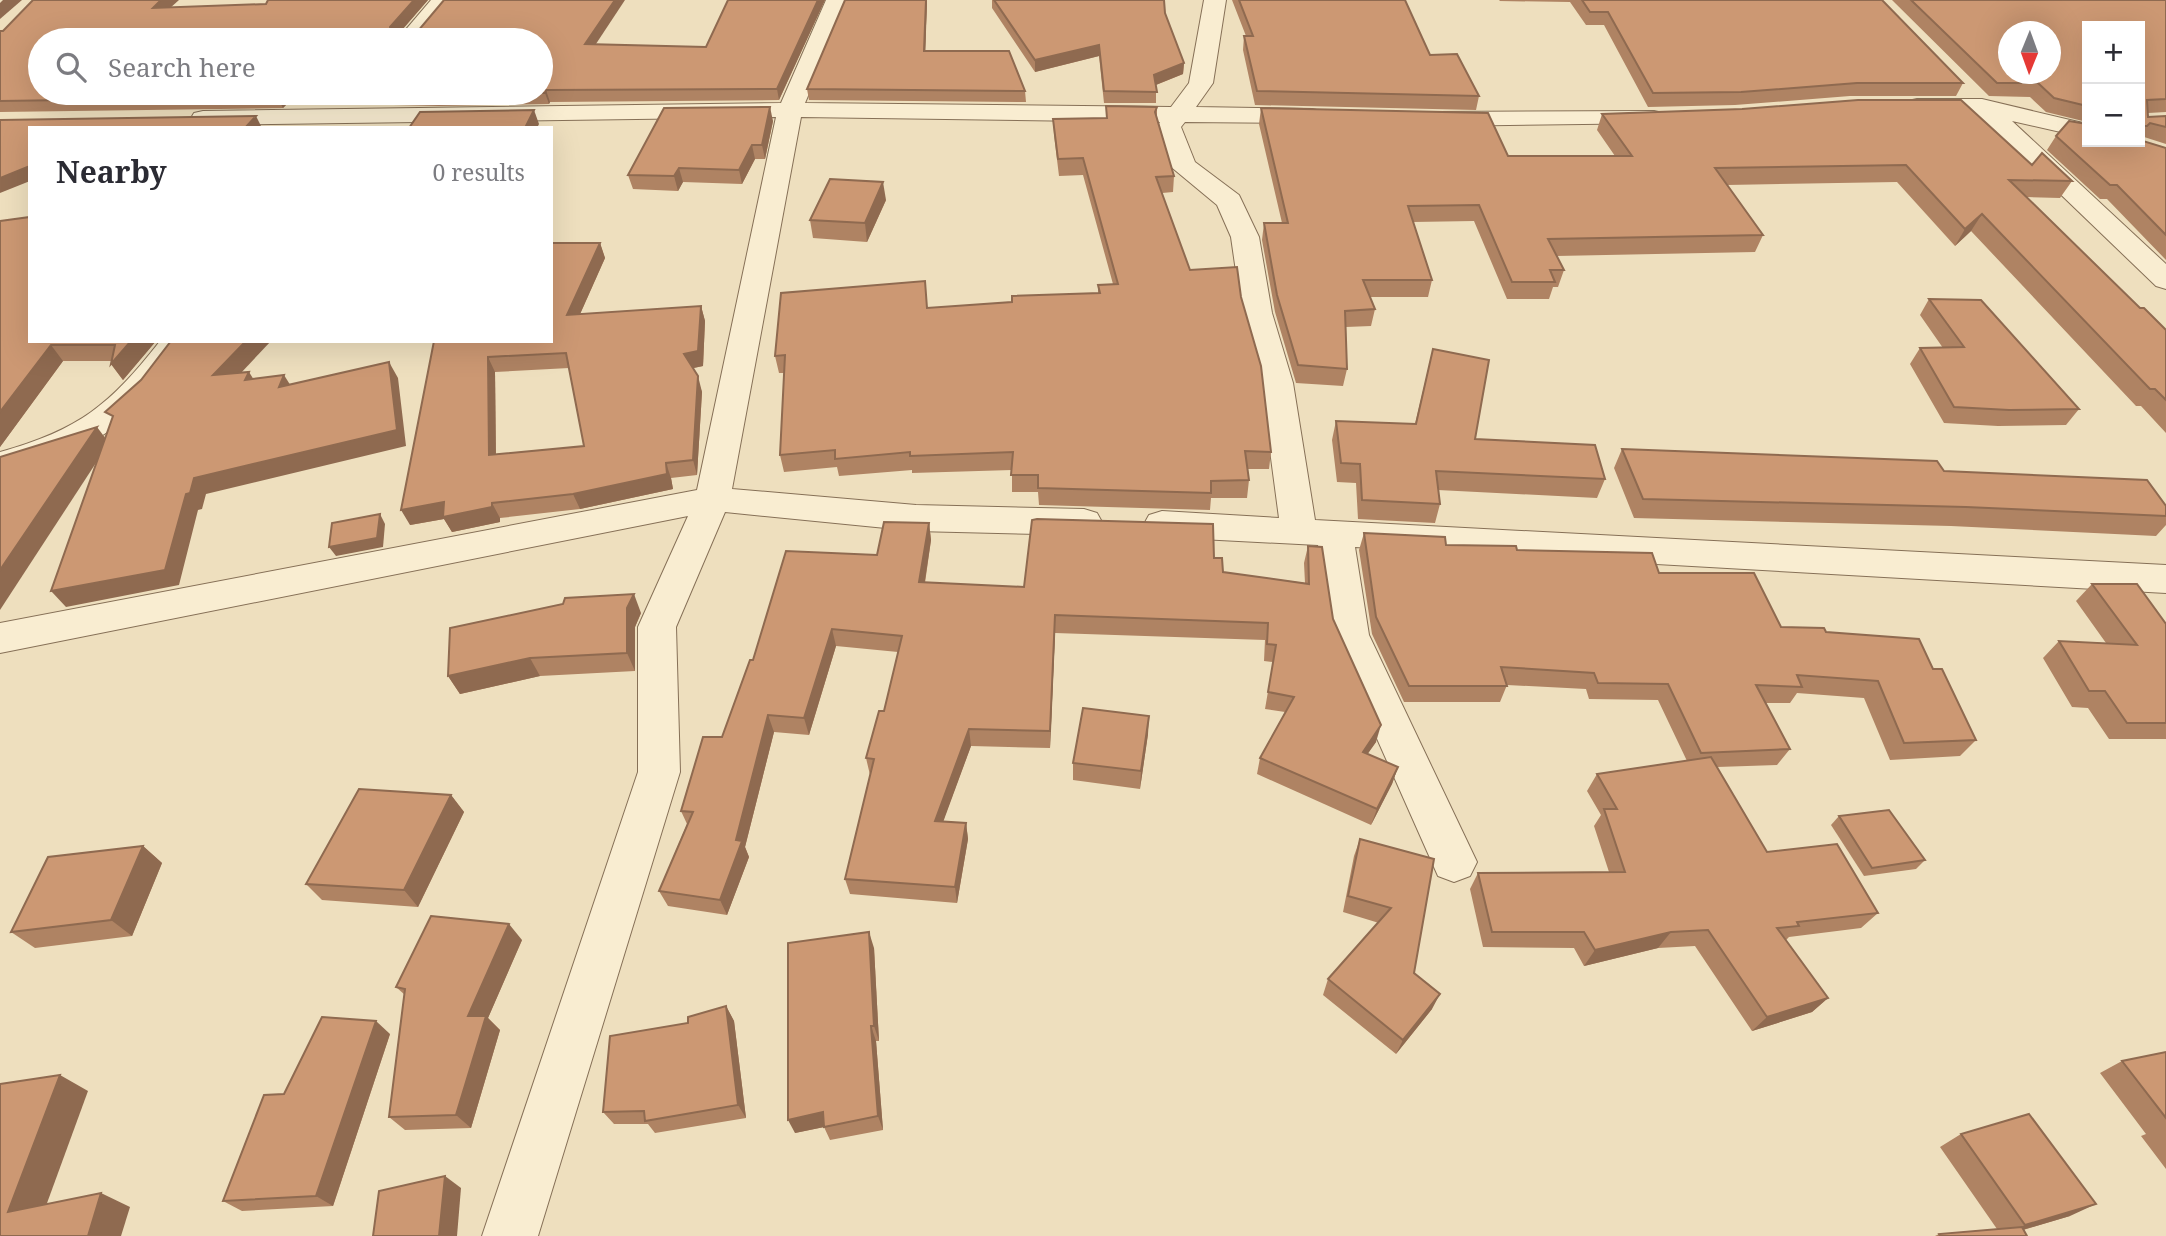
<!DOCTYPE html>
<meta charset="utf-8">
<style>
:root{--surface:#fff;--page:#f7f7f7;--text:#2b2b33;--muted:#7c7c81;--line:#e1e1e2}
body{margin:0;font-family:"Noto Serif",serif;background:var(--page);color:var(--text)}
.controls{position:absolute;right:21px;top:21px;display:grid;overflow:hidden;border-radius:0px;box-shadow:0 7px 28px #0002}
.controls button{width:63px;height:63px;display:grid;place-items:center;padding:0;border:0;border-bottom:2px solid var(--line);background:var(--surface);color:var(--text);font:35px sans-serif}
.compass{position:absolute;left:1998px;top:21px;width:63px;height:63px;border-radius:50%;background:var(--surface);box-shadow:0 7px 28px #0002;rotate:181deg}
.list{margin:0;padding:0;list-style:none}
h2{display:flex;justify-content:space-between;align-items:center;height:91px;margin:0;padding:0 28px;font-size:30px}
h2 small{font-size:23px;font-weight:400;color:var(--muted)}
.icon{flex:none;width:38px;height:38px;fill:none;stroke:currentColor;stroke-width:2;stroke-linecap:round;stroke-linejoin:round}
.map{position:relative;flex:none;width:2166px;height:1236px;overflow:hidden}
.search{position:absolute;background:var(--surface);box-shadow:0 7px 28px #0002;left:28px;top:28px;width:525px;height:77px;display:flex;align-items:center;gap:18px;box-sizing:border-box;padding:0 24px;border-radius:38px;color:var(--muted);font-size:26px}
.panel{position:absolute;background:var(--surface);box-shadow:0 7px 28px #0002;left:28px;top:126px;width:525px;height:217px;border-radius:0px}
.map>svg:first-child{display:block}
.lines{fill:none;stroke-linecap:round;stroke-linejoin:round}
.street-casing{stroke:#867057;stroke-width:2}
.street{fill:#f9edd1;fill-rule:evenodd}
.wall{fill:#af8363;fill-rule:evenodd}
.shaded-wall{fill:#8f6a50}
.building{fill:#cc9873;stroke:#8f6a50;stroke-width:2;fill-rule:evenodd}
</style>
<div class="map">
<svg width="2166" height="1236" viewBox="0 0 2166 1236">
<rect width="100%" height="100%" fill="#eedfbe"/>
<g class="lines">
<g class="street-casing">
<g id="street">
<polygon points="431,0 454,0 420,40 397,40"/>
<polygon points="826,0 848,0 805,103 1171,107 1189,83 1204,0 1226,0 1213,83 1196,107 1312,109 1321,111 1324,116 1321,121 1312,123 1185,122 1181,127 1195,162 1239,195 1259,237 1272,313 1293,383 1315,520 2166,565 2166,593 1355,547 1369,635 1477,862 1470,876 1454,882 1438,876 1331,635 1318,545 1162,537 1149,533 1144,524 1149,515 1162,511 1279,518 1261,383 1242,313 1231,237 1217,205 1170,166 1157,127 1160,122 801,117 732,489 916,505 1084,509 1097,513 1102,522 1097,531 1084,535 916,531 725,512 676,627 680,772 538,1236 482,1236 638,772 638,627 688,516 0,653 0,623 697,490 776,117 203,125 194,123 191,118 194,113 203,111 781,103"/>
<polygon points="1917,99 1982,99 2087,124 2087,138 2012,121 2166,264 2166,289 2156,286 1977,114 1908,111 1905,106 1908,101"/>
<polygon points="1654,111 1663,113 1666,118 1663,123 1438,126 1429,124 1426,119 1429,114 1438,112"/>
<path d="M160,341H191C133,426 99,448 0,475V452C79,430 110,405 160,341Z"/>
</g>
</g>
<use href="#street" class="street"/>
</g>
<g class="wall">
<path d="M268,0H428L401,31L595,45L706,47L728,0H825L779,100L550,102L549,104L439,106L393,105L391,102L347,103L344,96L337,103L287,104L283,108L0,112V31L172,7L266,4ZM40,40L541,93H40Z"/>
<polygon points="845,0 927,0 925,51 1025,91 1026,102 809,100 807,89"/>
<polygon points="992,0 1164,0 1165,13 1184,63 1183,74 1156,85 1156,103 1104,103 1099,56 1035,72 992,8"/>
<polygon points="1232,0 1405,0 1430,55 1479,96 1476,110 1255,105 1243,50 1244,36 1246,36"/>
<polygon points="1500,0 1882,0 1963,83 1956,96 1850,96 1735,105 1648,107 1604,25 1586,25 1570,2 1499,1"/>
<polygon points="1892,0 2166,0 2166,112 2148,113 2148,117 2166,116 2166,144 2141,136 2140,137 2140,126 2087,26 2087,122 2046,112 2030,97 1989,96"/>
<polygon points="1106,106 1157,107 1157,117 1174,176 1173,192 1162,193 1190,270 1241,297 1271,452 1269,469 1247,469 1249,480 1247,498 1211,498 1210,510 1039,505 1038,492 1012,492 1012,470 912,473 912,470 839,476 837,467 784,472 780,455 784,373 779,373 775,356 928,308 1012,302 1098,293 1098,285 1113,284 1083,175 1059,176 1054,135 1053,119 1106,118"/>
<polygon points="1261,108 1508,156 1615,156 1597,130 1602,114 2032,165 2072,181 2060,198 2027,197 2140,308 2166,330 2166,433 2141,406 2136,406 1971,231 1955,246 1897,182 1727,185 1763,235 1755,252 1556,256 1564,270 1558,287 1553,287 1549,299 1507,299 1474,221 1413,222 1432,280 1428,297 1370,297 1375,309 1371,326 1346,327 1347,369 1343,386 1296,383 1275,312 1262,240 1264,223 1282,223 1259,124"/>
<polygon points="773,121 765,159 755,159 742,184 683,182 678,191 633,189 628,175"/>
<polygon points="2056,136 2166,148 2166,260 2107,199 2100,199 2047,150"/>
<polygon points="886,200 867,242 813,238 810,220"/>
<polygon points="0,221 30,341 156,341 123,380 111,364 112,361 63,361 0,447"/>
<path d="M600,243L605,258L580,314L701,306L705,321L703,366L693,368L702,392L697,475L671,478L673,489L580,509L500,518V522L452,532L444,519L410,525L434,341ZM569,368L584,446L496,454L495,372Z"/>
<polygon points="1929,299 2079,409 2066,425 1998,426 1944,423 1910,364 1920,348 1943,348 1920,315"/>
<polygon points="1433,349 1475,439 1605,479 1597,498 1438,490 1440,504 1435,523 1358,519 1356,483 1337,482 1332,440 1336,421 1415,424"/>
<polygon points="1622,449 1944,471 2166,506 2166,525 2156,536 1951,526 1634,518 1614,468"/>
<polygon points="929,523 931,540 925,583 1024,587 1214,558 1223,572 1305,583 1304,563 1308,546 1376,742 1367,754 1398,767 1392,784 1371,825 1257,774 1260,758 1285,712 1265,709 1273,662 1264,661 1265,640 1055,633 1050,748 971,746 943,821 966,823 968,839 957,903 850,894 845,879 870,775 866,758 884,711 898,652 836,646 809,735 774,732 745,847 749,857 727,915 668,906 659,891 687,824 681,811 722,737 753,660 877,555"/>
<polygon points="1364,533 1446,545 1517,550 1659,573 1781,627 1826,632 1933,669 1976,740 1960,756 1890,760 1864,698 1797,693 1790,703 1765,703 1790,749 1777,765 1717,767 1767,852 1878,913 1861,928 1789,937 1786,940 1828,998 1812,1012 1752,1031 1695,946 1658,948 1584,966 1574,948 1483,947 1470,889 1478,873 1609,872 1594,826 1601,815 1587,791 1597,774 1687,761 1658,700 1589,699 1586,689 1507,685 1500,702 1404,702 1372,634 1359,550"/>
<polygon points="2092,584 2166,624 2166,739 2109,739 2088,708 2072,707 2043,658 2059,641 2106,643 2076,601"/>
<polygon points="641,613 635,627 635,671 540,676 460,694 448,676"/>
<polygon points="1148,734 1140,789 1073,780 1073,763"/>
<polygon points="451,795 464,812 418,907 322,900 306,884"/>
<polygon points="1839,816 1925,860 1916,869 1864,876 1831,825"/>
<polygon points="1360,839 1434,859 1414,973 1432,1009 1396,1054 1323,995 1328,979 1379,923 1343,912 1354,856"/>
<polygon points="143,846 162,863 132,936 35,948 11,932"/>
<polygon points="522,940 488,1018 500,1030 471,1128 405,1130 389,1117 405,995 396,987"/>
<polygon points="874,948 879,1041 876,1041 883,1130 830,1140 824,1127 795,1133"/>
<polygon points="726,1006 734,1021 746,1118 655,1133 648,1124 614,1124 603,1112 688,1023"/>
<polygon points="390,1034 333,1206 242,1211 223,1201 284,1094"/>
<polygon points="2166,1052 2166,1169 2141,1136 2146,1134 2100,1073 2122,1061"/>
<polygon points="1961,1134 2070,1216 2023,1230 2027,1236 1935,1236 1939,1234 1997,1229 1940,1147"/>
</g>
<g class="shaded-wall">
<polygon points="3,0 22,0 0,19 0,3"/>
<polygon points="161,0 179,0 159,18 153,8"/>
<polygon points="414,0 428,0 395,38 391,31 390,27"/>
<polygon points="615,0 625,0 588,56 585,44"/>
<polygon points="818,0 825,0 779,100 777,89"/>
<polygon points="926,0 927,0 925,62 924,51"/>
<polygon points="1099,45 1099,56 1035,72 1035,60"/>
<polygon points="1184,63 1183,74 1153,86 1154,75"/>
<polygon points="546,90 550,102 549,104 545,93"/>
<polygon points="281,93 287,104 283,108 277,97"/>
<polygon points="332,93 342,93 344,96 337,103"/>
<polygon points="770,107 773,121 765,159 762,145"/>
<polygon points="534,110 539,124 537,128 525,128"/>
<polygon points="256,116 262,128 245,128"/>
<polygon points="752,145 755,159 742,184 739,170"/>
<polygon points="30,166 30,181 0,193 0,178"/>
<polygon points="679,168 683,182 678,191 674,176"/>
<polygon points="883,182 886,200 867,242 865,223"/>
<polygon points="1982,214 1971,231 1955,246 1965,229"/>
<polygon points="600,243 605,258 573,330 567,315"/>
<polygon points="701,306 705,321 703,366 689,369 684,354"/>
<polygon points="131,341 156,341 123,380 111,364"/>
<polygon points="246,341 271,341 224,391 213,375"/>
<polygon points="51,345 63,361 0,447 0,412"/>
<polygon points="488,357 495,372 496,470 489,455"/>
<polygon points="389,362 398,378 406,446 206,494 202,509 198,510 179,585 66,607 51,591 186,494 194,478"/>
<polygon points="249,372 259,388 245,380"/>
<polygon points="284,375 294,391 279,387"/>
<polygon points="698,376 702,392 697,475 693,460"/>
<polygon points="97,427 109,443 0,610 0,570"/>
<polygon points="666,463 671,478 673,489 580,509 573,494"/>
<polygon points="444,502 492,503 500,518 500,522 452,532 444,519 410,525 401,510"/>
<polygon points="380,514 385,524 383,547 336,556 329,547"/>
<polygon points="929,523 931,540 922,600 919,582"/>
<polygon points="634,594 641,613 635,627 635,671 627,653 627,608"/>
<polygon points="1055,615 1055,633 1050,748 1050,731"/>
<polygon points="832,629 836,646 809,735 804,718"/>
<polygon points="530,658 540,676 460,694 448,676"/>
<polygon points="768,715 774,732 745,847 749,857 727,915 720,900"/>
<polygon points="1149,716 1148,734 1140,789 1141,771"/>
<polygon points="1381,725 1376,742 1358,768 1363,752"/>
<polygon points="969,729 971,746 938,836 935,821"/>
<polygon points="1398,767 1392,784 1371,825 1377,809"/>
<polygon points="451,795 464,812 418,907 404,890"/>
<polygon points="966,823 968,839 957,903 955,887"/>
<polygon points="143,846 162,863 132,936 111,920"/>
<polygon points="509,924 522,940 488,1018 500,1030 471,1128 456,1115 468,1016"/>
<polygon points="869,932 874,948 879,1041 874,1026"/>
<polygon points="1671,932 1658,948 1584,966 1595,950"/>
<polygon points="1440,994 1432,1009 1396,1054 1403,1040"/>
<polygon points="1828,998 1812,1012 1752,1031 1767,1017"/>
<polygon points="726,1006 734,1021 746,1118 738,1105"/>
<polygon points="376,1021 390,1034 333,1206 316,1196"/>
<polygon points="871,1026 876,1041 883,1130 878,1116"/>
<polygon points="60,1075 88,1091 39,1225 8,1212"/>
<polygon points="823,1112 829,1126 795,1133 788,1120"/>
<polygon points="445,1176 461,1188 457,1236 439,1236"/>
<polygon points="101,1193 130,1207 121,1236 88,1236"/>
<polygon points="2096,1204 2070,1216 2002,1236 2025,1225"/>
</g>
<g class="building">
<polygon points="33,0 161,0 153,8 266,4 268,0 414,0 390,27 391,31 418,31 444,0 615,0 585,44 706,47 728,0 818,0 777,89 546,90 545,93 541,93 541,40 40,40 40,93 281,93 277,97 0,101 0,31 3,31"/>
<polygon points="845,0 926,0 924,51 1009,51 1025,91 807,89"/>
<polygon points="994,0 1164,0 1165,13 1184,63 1154,75 1157,92 1104,91 1099,45 1035,60"/>
<polygon points="1239,0 1405,0 1430,55 1457,54 1479,96 1257,91 1244,36 1253,36"/>
<polygon points="1582,0 1882,0 1963,83 1857,83 1741,92 1653,93 1608,12 1590,12"/>
<path d="M1911,0H2166V99L2147,100L2148,117L2166,116V127L2150,123L2147,126H2140V26H2087V106L2054,98L2038,83H1997ZM2008,32H2050V74H2008Z"/>
<polygon points="388,93 533,93 434,94 388,94"/>
<polygon points="1858,100 1961,100 2032,165 2042,153 2072,181 2009,180 2140,308 2144,308 2166,330 2166,400 2155,389 2150,389 1982,214 1965,229 1906,165 1715,168 1763,235 1548,239 1564,270 1550,270 1555,282 1512,282 1479,205 1408,206 1432,280 1363,280 1375,309 1345,311 1347,369 1298,365 1277,295 1264,223 1288,223 1261,108 1488,113 1508,156 1632,156 1602,114 1742,109"/>
<polygon points="1106,106 1157,107 1155,112 1174,176 1156,177 1190,270 1237,267 1241,297 1261,366 1271,452 1245,451 1249,480 1211,481 1211,493 1038,488 1038,475 1011,475 1013,452 910,456 910,452 835,459 835,450 780,455 785,355 775,356 781,293 925,281 927,308 1012,302 1012,296 1100,293 1098,285 1118,284 1083,158 1058,159 1053,119 1107,118"/>
<polygon points="770,107 762,145 752,145 739,170 679,168 674,176 628,175 664,108"/>
<polygon points="534,110 525,128 409,128 420,112"/>
<polygon points="256,116 245,128 30,128 30,166 0,178 0,120"/>
<polygon points="2069,121 2087,124 2087,142 2140,142 2140,140 2166,148 2166,235 2117,185 2110,185 2056,136"/>
<polygon points="830,179 883,182 865,223 810,220"/>
<polygon points="30,217 30,341 131,341 111,364 115,345 51,345 0,412 0,221"/>
<path d="M551,243H600L567,315L701,306L698,351L684,354L698,376L693,460L666,463L667,474L573,494L492,503V507L443,517L444,502L401,510L434,341H551ZM566,353L584,446L489,455L488,357Z"/>
<polygon points="1929,299 1981,300 2079,409 2009,410 1954,407 1920,348 1964,347"/>
<polygon points="171,341 246,341 213,375 249,372 245,380 284,375 279,387 389,362 397,430 194,478 190,493 186,494 165,570 51,591 113,416 105,412 141,380"/>
<polygon points="1433,349 1489,360 1475,439 1595,445 1605,479 1436,471 1440,504 1362,500 1360,464 1341,463 1336,421 1416,424"/>
<polygon points="97,427 0,570 0,457"/>
<polygon points="1622,449 1937,461 1944,471 2147,480 2166,506 2166,516 1966,507 1643,499"/>
<polygon points="380,514 377,538 329,547 332,523"/>
<polygon points="1037,519 1213,524 1214,558 1222,558 1223,572 1309,584 1308,546 1322,547 1333,619 1381,725 1363,752 1398,767 1377,809 1260,758 1294,697 1268,692 1276,645 1267,644 1268,623 1055,615 1050,731 969,729 935,821 966,823 955,887 845,879 874,759 866,758 879,711 884,711 902,636 832,629 804,718 768,715 736,840 742,841 720,900 659,891 693,812 681,811 703,737 722,737 750,660 753,660 786,551 877,555 884,522 929,523 919,582 1024,587 1032,520"/>
<polygon points="1364,533 1445,537 1446,545 1516,546 1517,550 1652,553 1659,573 1754,573 1781,627 1824,628 1826,632 1919,639 1933,669 1942,669 1976,740 1904,743 1878,681 1797,675 1802,687 1756,685 1790,749 1701,753 1668,684 1598,683 1594,673 1501,667 1507,686 1409,686 1376,617"/>
<polygon points="2092,584 2137,584 2166,624 2166,723 2127,723 2105,691 2089,691 2059,641 2137,645"/>
<polygon points="634,594 627,608 627,653 530,658 448,676 450,628 563,604 565,598"/>
<polygon points="1083,708 1149,716 1141,771 1073,763"/>
<polygon points="1711,757 1767,852 1837,844 1878,913 1797,922 1799,926 1777,928 1828,998 1767,1017 1708,930 1671,932 1595,950 1584,932 1492,932 1478,873 1625,872 1604,809 1617,809 1597,774"/>
<polygon points="359,789 451,795 404,890 306,884"/>
<polygon points="1889,810 1925,860 1872,868 1839,816"/>
<polygon points="1360,839 1434,859 1414,973 1440,994 1403,1040 1328,979 1391,908 1348,896"/>
<polygon points="143,846 111,920 11,932 48,857"/>
<polygon points="431,916 509,924 468,1016 486,1016 456,1115 389,1117 405,989 396,987"/>
<polygon points="869,932 874,1026 871,1026 878,1116 824,1127 823,1112 788,1120 788,943"/>
<polygon points="726,1006 738,1105 645,1121 644,1111 603,1112 610,1036 688,1023 688,1017"/>
<polygon points="322,1017 376,1021 316,1196 223,1201 264,1095 284,1094"/>
<polygon points="2166,1052 2166,1118 2122,1061"/>
<polygon points="60,1075 8,1212 101,1193 88,1236 0,1236 0,1084"/>
<polygon points="2029,1114 2096,1204 2025,1225 1961,1134"/>
<polygon points="445,1176 439,1236 373,1236 379,1191"/>
<polygon points="2022,1227 2027,1236 1940,1236 1939,1234"/>
</g>
</svg>
<div class="controls">
<button>+</button>
<button>−</button>
</div>
<svg class="compass" viewBox="-18 -18 36 36"><path d="M0-13l5 13h-10z" fill="#e53935"/><path d="M0 13l5-13h-10z" fill="#7c7c81"/></svg>
<div class="search"><svg class="icon" aria-label="search" viewBox="0 0 24 24"><circle cx="10" cy="10" r="6"/><path d="M15 15l6 6"/></svg>Search here</div>
<section class="panel">
<h2>Nearby<small>0 results</small></h2>
<ul class="list">
</ul>
</section>
</div>
